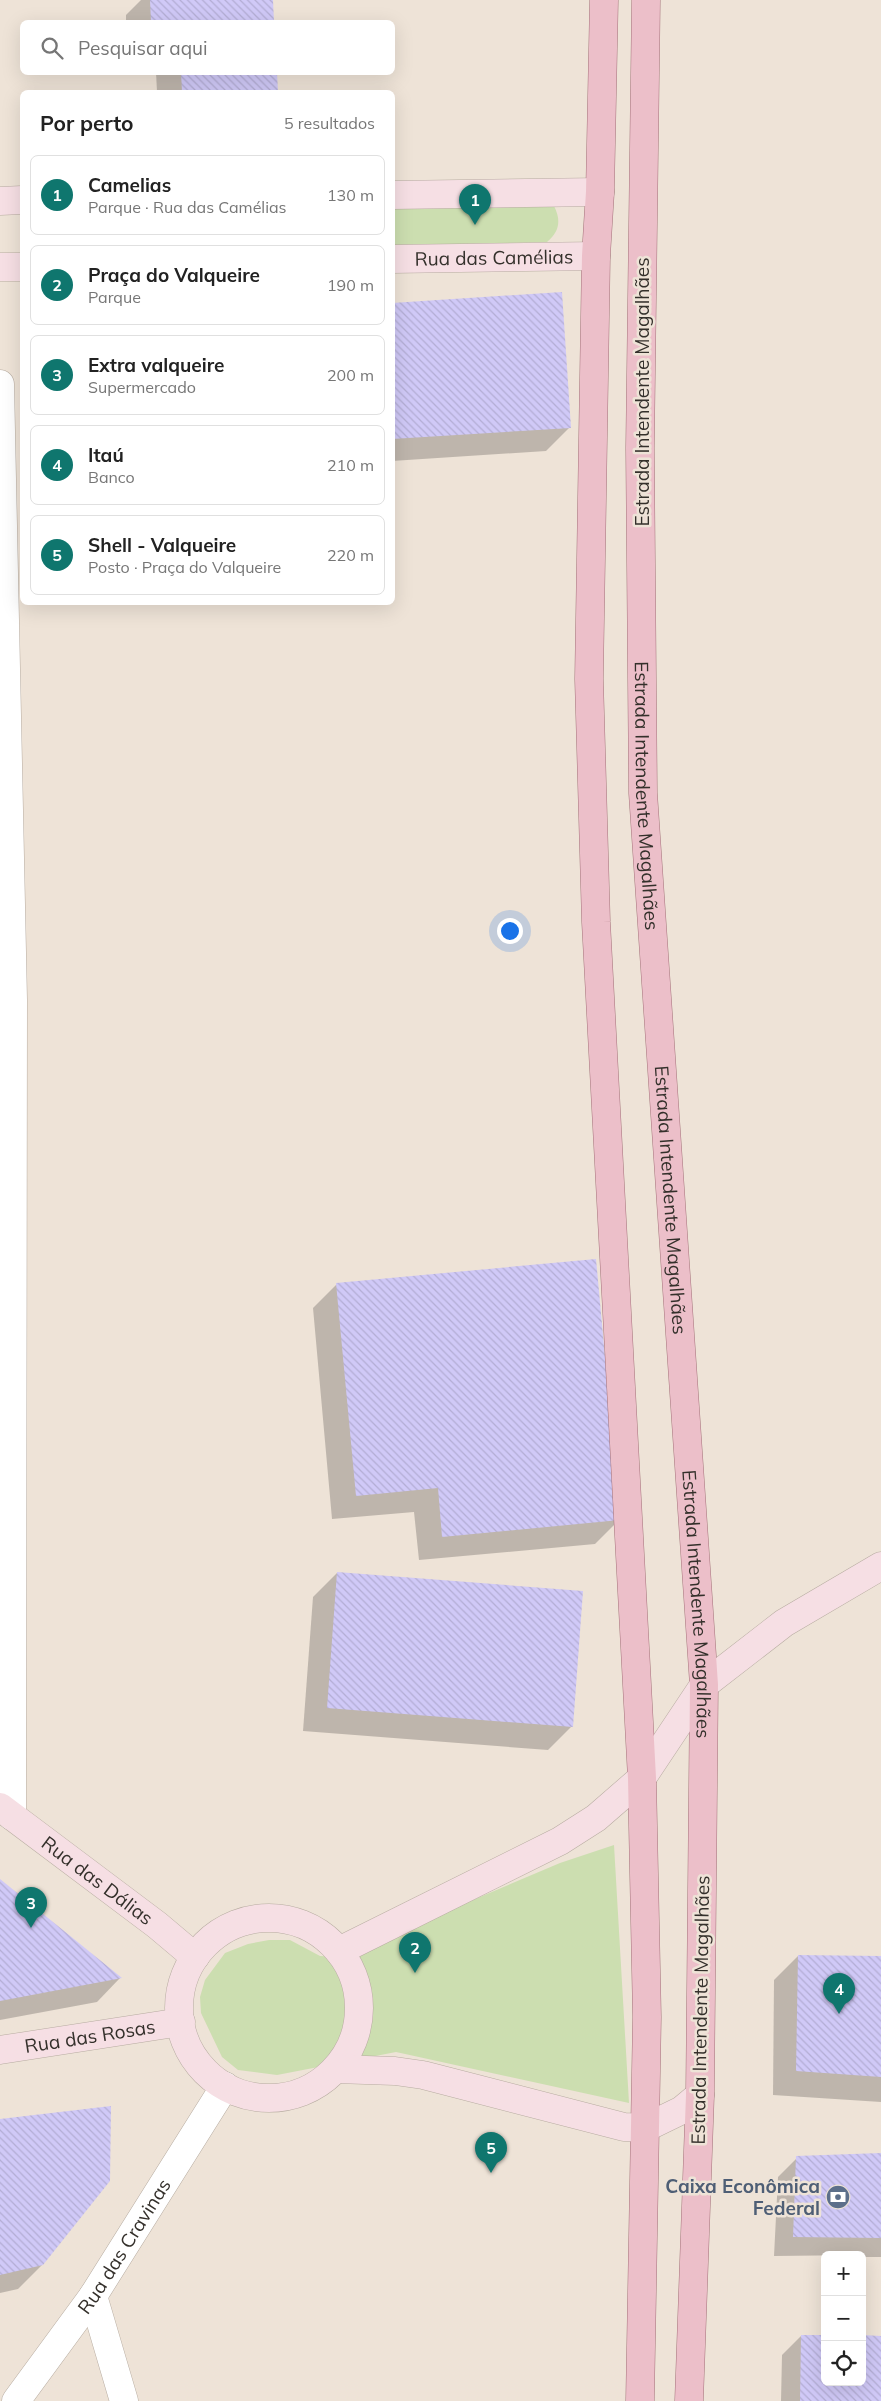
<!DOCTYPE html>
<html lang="pt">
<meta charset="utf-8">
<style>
:root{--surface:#fff;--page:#f6f6f6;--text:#222;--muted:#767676;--line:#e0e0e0;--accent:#0f766e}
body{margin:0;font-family:Mulish,sans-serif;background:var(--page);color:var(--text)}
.controls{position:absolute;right:15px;bottom:15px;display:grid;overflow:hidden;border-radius:8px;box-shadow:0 5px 20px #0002}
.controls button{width:45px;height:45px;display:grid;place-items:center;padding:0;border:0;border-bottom:1px solid var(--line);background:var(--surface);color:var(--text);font:25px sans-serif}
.you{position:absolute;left:509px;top:930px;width:18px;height:18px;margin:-12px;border:4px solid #fff;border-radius:50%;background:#1a73e8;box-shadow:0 0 0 8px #1a73e833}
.badge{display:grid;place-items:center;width:32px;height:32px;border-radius:50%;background:var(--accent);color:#fff;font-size:16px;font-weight:700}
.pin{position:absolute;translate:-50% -41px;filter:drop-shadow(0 1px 2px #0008)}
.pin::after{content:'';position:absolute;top:26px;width:18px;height:15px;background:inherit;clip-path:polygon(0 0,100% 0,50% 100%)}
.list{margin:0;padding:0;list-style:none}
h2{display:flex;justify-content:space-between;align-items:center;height:65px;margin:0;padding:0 20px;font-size:21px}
h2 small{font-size:16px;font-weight:400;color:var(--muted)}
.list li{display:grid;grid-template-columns:32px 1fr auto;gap:15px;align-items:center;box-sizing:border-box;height:80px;margin:0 10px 10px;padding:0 10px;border:1px solid var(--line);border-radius:8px}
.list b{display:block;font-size:19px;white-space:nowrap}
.list p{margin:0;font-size:16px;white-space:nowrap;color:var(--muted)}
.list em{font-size:16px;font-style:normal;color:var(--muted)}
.icon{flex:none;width:28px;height:28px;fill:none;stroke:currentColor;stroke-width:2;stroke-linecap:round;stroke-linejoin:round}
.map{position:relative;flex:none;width:881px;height:2401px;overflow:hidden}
.search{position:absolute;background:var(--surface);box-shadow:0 5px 20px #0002;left:20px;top:20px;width:375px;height:55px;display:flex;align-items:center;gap:12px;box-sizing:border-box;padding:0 18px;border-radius:8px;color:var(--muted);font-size:19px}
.panel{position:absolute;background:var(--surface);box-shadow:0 5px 20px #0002;left:20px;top:90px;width:375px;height:515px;border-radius:8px}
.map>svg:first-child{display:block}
.green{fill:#ccdeb0}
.shadow{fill:#0003}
.building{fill:url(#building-back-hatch)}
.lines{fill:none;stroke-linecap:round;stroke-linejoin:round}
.street-casing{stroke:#b7aca1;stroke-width:29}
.secondary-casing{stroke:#b7aca1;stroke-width:29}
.primary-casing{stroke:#a4727a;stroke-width:29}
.street{stroke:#fff;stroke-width:28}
.secondary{stroke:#f6dfe4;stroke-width:28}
.primary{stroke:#ecbfc9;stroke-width:28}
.labels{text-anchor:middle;stroke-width:5;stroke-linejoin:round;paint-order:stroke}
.street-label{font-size:19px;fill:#34302b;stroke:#eee3d7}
.service-label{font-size:19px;font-weight:bold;fill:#4e5e75;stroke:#eee3d7;text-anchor:end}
</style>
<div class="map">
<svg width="881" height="2401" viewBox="0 0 881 2401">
<defs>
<pattern id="building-back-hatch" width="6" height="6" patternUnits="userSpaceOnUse" patternTransform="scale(1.25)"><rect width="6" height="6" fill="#d0c9f7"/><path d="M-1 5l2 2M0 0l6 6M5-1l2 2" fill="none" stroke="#b3add4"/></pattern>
</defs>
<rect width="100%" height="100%" fill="#eee3d7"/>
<g class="green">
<path d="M392,204L554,206C561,220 560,231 547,242L393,246Z"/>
<polygon points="614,1845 629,2103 396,2052 277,2075 238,2070 222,2057 201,2013 200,1997 205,1980 225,1953 248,1944 269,1940 290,1940 320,1956 339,1957 560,1863"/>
</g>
<g class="shadow">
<polygon points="141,0 272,0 273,22 126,22 126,15"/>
<polygon points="156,72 276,72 277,92 157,92"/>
<polygon points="392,304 570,427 546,451 392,461"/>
<polygon points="337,1284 619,1520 595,1544 419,1560 414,1512 332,1519 313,1308"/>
<polygon points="337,1573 572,1726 548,1750 303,1731 313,1597"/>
<polygon points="0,1880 120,1978 97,2002 0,2020"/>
<polygon points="798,1956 881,1958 881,2102 773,2095 774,1980"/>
<polygon points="0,2120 42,2265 18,2289 0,2293"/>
<polygon points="881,2154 881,2257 862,2257 862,2255 774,2256 778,2177 797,2158"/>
<polygon points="801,2336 825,2382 862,2382 881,2337 881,2401 781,2401 782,2355"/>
</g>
<g class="building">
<polygon points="150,0 273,0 274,22 151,22"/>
<polygon points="181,72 277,72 278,92 182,92"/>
<polygon points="562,292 571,428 392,439 392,303"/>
<polygon points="596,1259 620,1520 442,1537 438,1488 356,1496 336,1283"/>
<polygon points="337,1572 583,1591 573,1727 327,1708"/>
<polygon points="0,1879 122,1978 0,2001"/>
<polygon points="798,1955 881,1956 881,2077 796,2071"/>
<polygon points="111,2106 110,2181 43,2265 0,2275 0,2119"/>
<polygon points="881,2153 881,2238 793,2237 796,2156"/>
<polygon points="801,2335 825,2335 825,2382 862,2382 862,2335 881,2336 881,2401 800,2401"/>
</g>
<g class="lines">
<g class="street-casing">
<g id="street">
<polyline points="0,384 13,1000 12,1816"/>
<polyline points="93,2296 124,2401"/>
<path id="s1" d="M16,2401L93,2296L225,2086"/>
</g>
</g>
<g class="secondary-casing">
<g id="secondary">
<polyline points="392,195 600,192"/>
<polyline points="0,201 22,200"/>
<path id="s2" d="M392,259L596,256"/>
<polyline points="0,267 22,267"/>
<path id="s3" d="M0,1807L157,1925L195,1957"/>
<circle cx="269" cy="2008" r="90"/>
<polyline points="339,1951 560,1841 596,1818 642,1778 704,1685 784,1623 881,1566"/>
<path id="s4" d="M0,2050L181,2022"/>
<polyline points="336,2069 395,2071 423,2075 624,2127 645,2128 682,2110 700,2095"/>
</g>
</g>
<g class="primary-casing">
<g id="primary">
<polyline points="604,0 600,192 596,256 589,679 596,922 642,1778 647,2017 640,2401"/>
<path id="s5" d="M646,0L640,448L643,793L704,1685L700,2095L689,2401"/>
</g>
</g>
<use href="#street" class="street"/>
<use href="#secondary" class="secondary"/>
<use href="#primary" class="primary"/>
</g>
<defs>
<g id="bank-disc" transform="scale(1.25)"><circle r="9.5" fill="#5c6f8a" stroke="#eee3d7"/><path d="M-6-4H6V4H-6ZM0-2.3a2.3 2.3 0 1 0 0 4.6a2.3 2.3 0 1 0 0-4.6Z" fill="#fff"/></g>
</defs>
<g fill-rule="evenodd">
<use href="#bank-disc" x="838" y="2197"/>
</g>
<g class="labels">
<g class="street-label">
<text dy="7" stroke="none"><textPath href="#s2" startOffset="102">Rua das Camélias</textPath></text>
<text transform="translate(642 392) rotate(-90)" y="7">Estrada Intendente Magalhães</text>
<text dy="7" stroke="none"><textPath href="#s5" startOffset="796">Estrada Intendente Magalhães</textPath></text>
<text dy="7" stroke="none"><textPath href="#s5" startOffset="1201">Estrada Intendente Magalhães</textPath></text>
<text dy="7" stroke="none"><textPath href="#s5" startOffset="1606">Estrada Intendente Magalhães</textPath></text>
<text dy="7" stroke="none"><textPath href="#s3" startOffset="122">Rua das Dálias</textPath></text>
<text transform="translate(700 2010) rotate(-89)" y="7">Estrada Intendente Magalhães</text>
<text dy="7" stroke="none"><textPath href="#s4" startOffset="91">Rua das Rosas</textPath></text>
<text dy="7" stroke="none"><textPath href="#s1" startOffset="189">Rua das Cravinas</textPath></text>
</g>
<g class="service-label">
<text x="820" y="2193">Caixa Econômica<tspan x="820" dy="22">Federal</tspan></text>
</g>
</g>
</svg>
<div class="controls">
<button>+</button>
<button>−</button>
<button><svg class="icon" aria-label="locate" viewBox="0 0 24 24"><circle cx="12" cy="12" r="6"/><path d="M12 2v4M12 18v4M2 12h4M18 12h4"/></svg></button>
</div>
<div class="you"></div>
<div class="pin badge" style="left:475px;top:225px">1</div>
<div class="pin badge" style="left:415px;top:1973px">2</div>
<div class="pin badge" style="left:31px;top:1928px">3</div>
<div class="pin badge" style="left:839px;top:2014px">4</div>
<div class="pin badge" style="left:491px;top:2173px">5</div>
<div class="search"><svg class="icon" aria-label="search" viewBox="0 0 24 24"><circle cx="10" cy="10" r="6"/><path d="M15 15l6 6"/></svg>Pesquisar aqui</div>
<section class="panel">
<h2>Por perto<small>5 resultados</small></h2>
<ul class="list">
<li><span class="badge">1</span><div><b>Camelias</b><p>Parque · Rua das Camélias</p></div><em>130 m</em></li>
<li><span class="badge">2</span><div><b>Praça do Valqueire</b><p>Parque</p></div><em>190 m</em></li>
<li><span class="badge">3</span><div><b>Extra valqueire</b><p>Supermercado</p></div><em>200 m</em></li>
<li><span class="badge">4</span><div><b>Itaú</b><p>Banco</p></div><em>210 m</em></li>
<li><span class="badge">5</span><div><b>Shell - Valqueire</b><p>Posto · Praça do Valqueire</p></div><em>220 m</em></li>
</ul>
</section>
</div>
